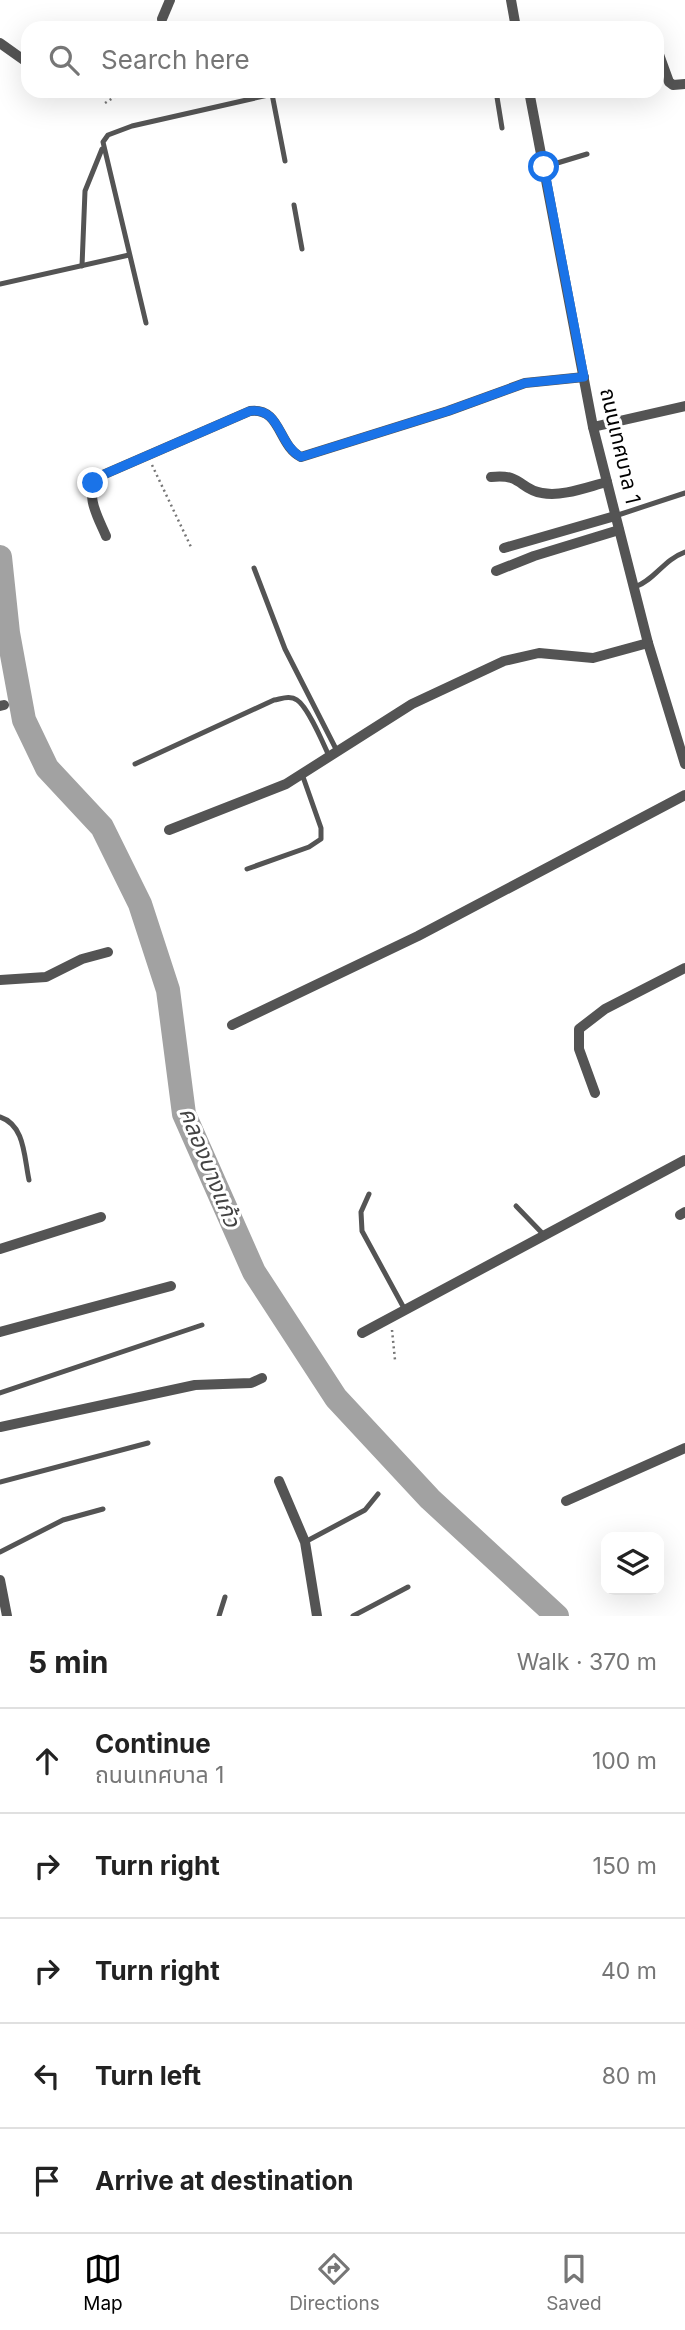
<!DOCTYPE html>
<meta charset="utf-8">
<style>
:root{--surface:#fff;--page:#f2f2f2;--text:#222;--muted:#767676;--line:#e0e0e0;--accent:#000}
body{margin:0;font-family:Inter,"Noto Sans Thai",sans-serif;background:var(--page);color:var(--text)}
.controls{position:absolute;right:21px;bottom:21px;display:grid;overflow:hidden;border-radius:14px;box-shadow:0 7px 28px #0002}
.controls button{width:63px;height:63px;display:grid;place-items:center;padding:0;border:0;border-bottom:2px solid var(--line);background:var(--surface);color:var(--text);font:35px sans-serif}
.stop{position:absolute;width:21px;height:21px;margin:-16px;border:5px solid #1a73e8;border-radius:50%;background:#fff}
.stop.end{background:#1a73e8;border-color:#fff;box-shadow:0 2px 7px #0008}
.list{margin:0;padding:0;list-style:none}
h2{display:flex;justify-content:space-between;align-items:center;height:91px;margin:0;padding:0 28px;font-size:30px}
h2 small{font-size:23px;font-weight:400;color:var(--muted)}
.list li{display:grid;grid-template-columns:46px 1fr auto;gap:21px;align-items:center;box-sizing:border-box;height:105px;padding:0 28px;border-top:2px solid var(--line)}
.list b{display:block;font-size:26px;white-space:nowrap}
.list p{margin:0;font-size:23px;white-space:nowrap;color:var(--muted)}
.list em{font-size:23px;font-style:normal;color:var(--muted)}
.icon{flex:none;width:38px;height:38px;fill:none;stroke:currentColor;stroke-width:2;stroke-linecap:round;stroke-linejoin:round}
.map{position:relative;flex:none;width:685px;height:1616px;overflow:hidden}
.search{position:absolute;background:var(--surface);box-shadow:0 7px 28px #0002;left:21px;right:21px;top:21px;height:77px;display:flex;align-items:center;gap:18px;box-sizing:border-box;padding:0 24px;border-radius:21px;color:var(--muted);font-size:26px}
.sheet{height:616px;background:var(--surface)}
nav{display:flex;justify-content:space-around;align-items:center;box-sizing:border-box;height:98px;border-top:2px solid var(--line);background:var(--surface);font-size:19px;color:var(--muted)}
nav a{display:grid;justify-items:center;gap:4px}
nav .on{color:var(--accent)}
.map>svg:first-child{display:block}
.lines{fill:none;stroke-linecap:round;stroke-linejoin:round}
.river{stroke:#a2a2a2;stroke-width:24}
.path{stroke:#767676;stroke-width:2.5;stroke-dasharray:2 3.5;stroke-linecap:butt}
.service{stroke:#545454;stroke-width:5}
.minor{stroke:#545454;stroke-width:10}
.route{stroke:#1a73e8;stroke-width:9}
.labels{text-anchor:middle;stroke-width:6;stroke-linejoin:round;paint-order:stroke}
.street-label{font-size:21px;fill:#000;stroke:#fff}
.water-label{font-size:23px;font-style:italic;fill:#434343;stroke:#fff}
</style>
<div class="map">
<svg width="685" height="1616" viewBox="0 0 685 1616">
<rect width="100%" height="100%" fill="#fff"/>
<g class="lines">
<polyline class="river" points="0,557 8,633 24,720 47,768 102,827 140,904 168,990 184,1114 254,1272 336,1398 430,1499 557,1616"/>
<g class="path">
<polyline points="105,103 124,91"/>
<polyline points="152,465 191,547"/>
<polyline points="392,1330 395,1360"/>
</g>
<g class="service">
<polyline points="496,91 502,128"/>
<polyline points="272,94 285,161"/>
<polyline points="544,167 587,154"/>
<polyline points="294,205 302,249"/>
<polyline points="82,266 85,191 102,149"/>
<polyline points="0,284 129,255"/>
<polyline points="146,323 103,142 108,135 132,126 286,91"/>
<polyline points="615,516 685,493"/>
<polyline points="254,568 285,649 337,751"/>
<path d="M635,587C656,579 663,560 685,552"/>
<path d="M135,764L274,700C281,699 290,695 297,700C308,707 323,743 329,756"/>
<polyline points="247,869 309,847 321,839 321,828 302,774"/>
<path d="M0,1117C25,1125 24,1157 29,1180"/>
<polyline points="369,1194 361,1212 362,1231 405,1310"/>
<polyline points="516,1206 544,1235"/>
<polyline points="0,1393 202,1325"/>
<polyline points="0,1482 148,1443"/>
<polyline points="305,1542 365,1510 378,1494"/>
<polyline points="0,1552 63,1520 103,1509"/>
<polyline points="219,1616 225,1597"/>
<polyline points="353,1616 408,1587"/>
</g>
<g class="minor">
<polyline points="511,0 516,28"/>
<polyline points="162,19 170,0"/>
<polyline points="0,43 28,63"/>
<polyline points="657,49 669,82 673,85 685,84"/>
<polyline points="529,91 593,427 648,643 685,764"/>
<polyline points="593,427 685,406"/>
<path d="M491,477C522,473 520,490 542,493C562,497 587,487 607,482"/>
<path d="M106,536C98,517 84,495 98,477L250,411C281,407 278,446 301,457L448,411L525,383L584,377"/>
<polyline points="504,548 615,516"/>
<polyline points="496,571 534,556 619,530"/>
<polyline points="0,706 4,705"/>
<polyline points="169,830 286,784 412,704 504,661 539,653 593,658 648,643"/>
<polyline points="0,980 46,977 82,959 108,952"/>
<polyline points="232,1025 418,936 685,795"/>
<polyline points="595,1093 579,1049 579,1029 605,1009 685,968"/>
<polyline points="680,1215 685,1212"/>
<polyline points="0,1249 101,1217"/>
<polyline points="0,1332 171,1286"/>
<polyline points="362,1333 685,1160"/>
<polyline points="0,1427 195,1385 251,1383 262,1378"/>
<polyline points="279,1481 305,1542 317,1616"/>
<polyline points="566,1501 685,1448"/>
<polyline points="0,1580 7,1616"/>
</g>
</g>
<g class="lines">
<path class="route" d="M93,483L98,477L250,411C281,407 278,445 301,457L448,411L525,383L584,377L544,167"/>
</g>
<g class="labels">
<g class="street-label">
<text transform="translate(620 446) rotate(77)" y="7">ถนนเทศบาล 1</text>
</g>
<g class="water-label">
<text transform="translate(210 1167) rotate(68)" y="8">คลองบางแก้ว</text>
</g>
</g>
</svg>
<div class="controls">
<button><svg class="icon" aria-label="layers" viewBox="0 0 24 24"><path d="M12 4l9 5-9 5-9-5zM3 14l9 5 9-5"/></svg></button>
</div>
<div class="stop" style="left:544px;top:167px"></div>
<div class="stop end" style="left:93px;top:483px"></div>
<div class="search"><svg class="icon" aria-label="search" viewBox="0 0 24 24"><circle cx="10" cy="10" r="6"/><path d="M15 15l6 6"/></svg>Search here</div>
</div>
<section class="sheet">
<h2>5 min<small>Walk · 370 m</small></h2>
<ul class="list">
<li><svg class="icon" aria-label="ahead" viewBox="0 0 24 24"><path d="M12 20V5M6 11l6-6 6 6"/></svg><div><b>Continue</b><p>ถนนเทศบาล 1</p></div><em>100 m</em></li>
<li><svg class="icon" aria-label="right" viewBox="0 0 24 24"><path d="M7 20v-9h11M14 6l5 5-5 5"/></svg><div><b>Turn right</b></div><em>150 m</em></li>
<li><svg class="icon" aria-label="right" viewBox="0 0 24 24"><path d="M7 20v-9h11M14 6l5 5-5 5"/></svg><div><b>Turn right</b></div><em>40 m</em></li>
<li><svg class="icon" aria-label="left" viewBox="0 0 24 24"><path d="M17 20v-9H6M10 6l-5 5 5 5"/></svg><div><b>Turn left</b></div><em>80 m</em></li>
<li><svg class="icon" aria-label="arrive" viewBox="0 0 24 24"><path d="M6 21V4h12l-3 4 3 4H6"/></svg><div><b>Arrive at destination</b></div></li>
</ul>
</section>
<nav>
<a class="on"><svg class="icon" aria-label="map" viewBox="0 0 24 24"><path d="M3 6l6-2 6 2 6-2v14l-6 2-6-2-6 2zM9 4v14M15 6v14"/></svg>Map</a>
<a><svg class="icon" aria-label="directions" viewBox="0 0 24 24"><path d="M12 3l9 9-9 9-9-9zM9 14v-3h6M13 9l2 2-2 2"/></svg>Directions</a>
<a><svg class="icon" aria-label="saved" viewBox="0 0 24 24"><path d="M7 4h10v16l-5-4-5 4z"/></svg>Saved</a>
</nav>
